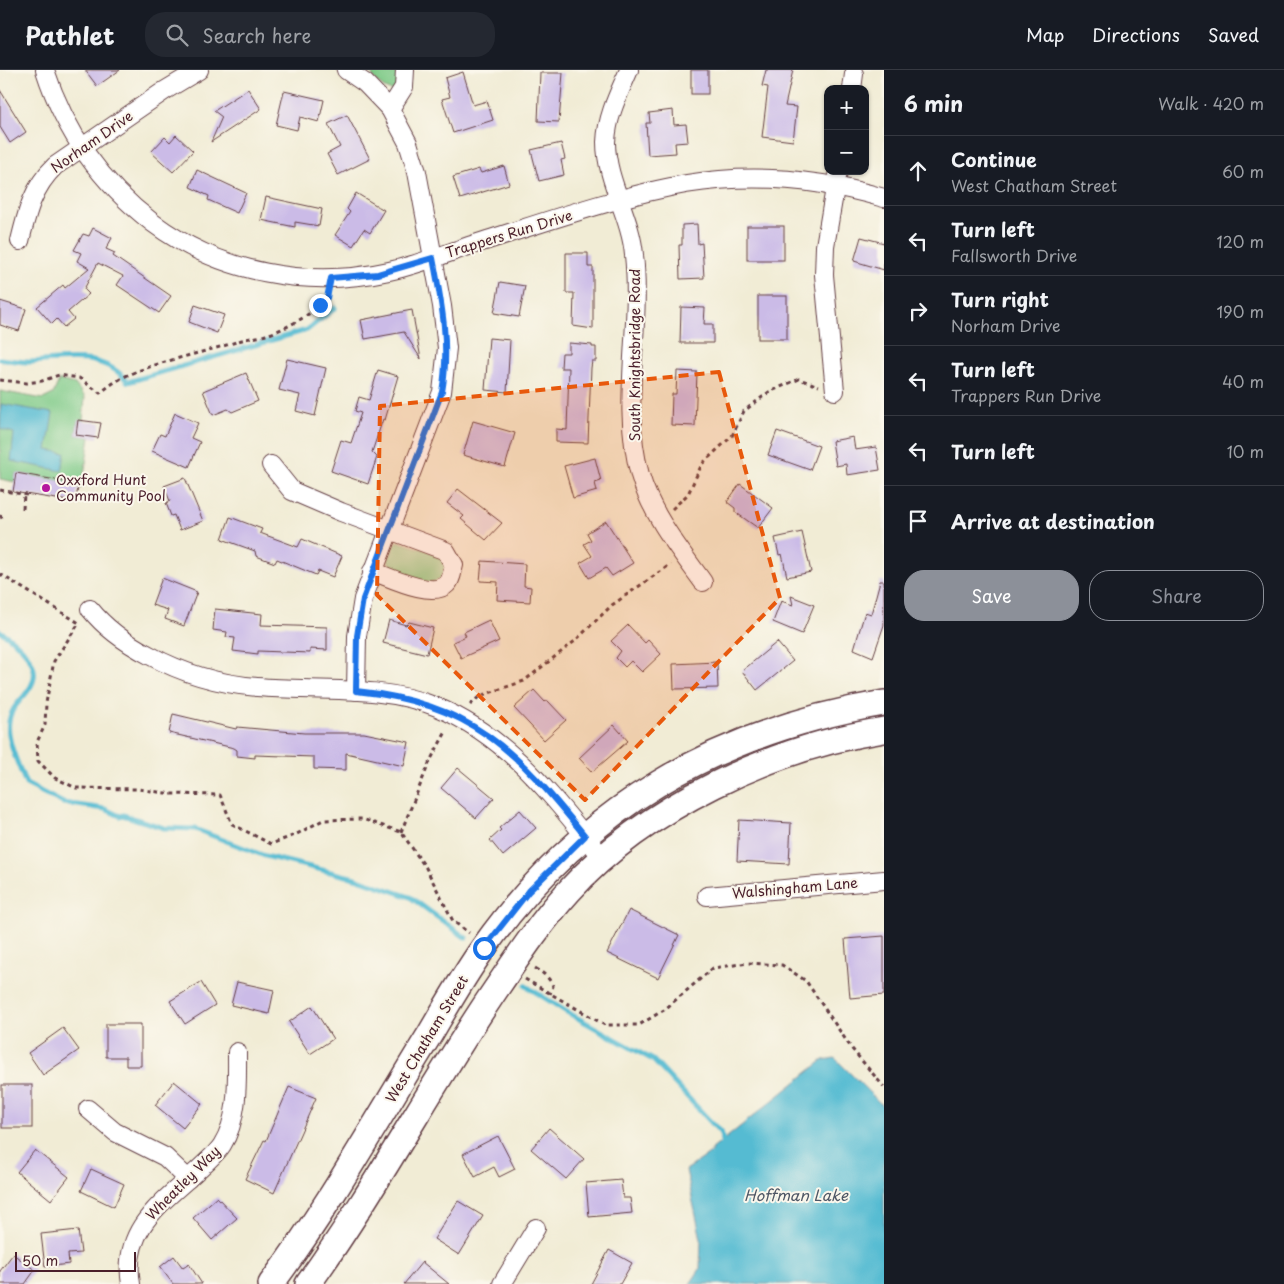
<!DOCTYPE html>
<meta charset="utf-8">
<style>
:root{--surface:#171b24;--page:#242831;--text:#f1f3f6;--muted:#9ea1a6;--line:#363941;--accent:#8c9099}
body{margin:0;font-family:"Playpen Sans",sans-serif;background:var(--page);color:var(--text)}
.controls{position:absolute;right:15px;top:15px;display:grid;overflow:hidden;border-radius:10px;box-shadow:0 1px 4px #0004}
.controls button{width:45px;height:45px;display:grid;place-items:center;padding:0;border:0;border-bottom:1px solid var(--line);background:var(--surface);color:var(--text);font:25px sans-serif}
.scale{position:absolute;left:15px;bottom:12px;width:121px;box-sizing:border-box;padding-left:5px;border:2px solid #4a1f2b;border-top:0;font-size:14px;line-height:18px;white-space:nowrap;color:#4a1f2b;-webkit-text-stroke:4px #fbf7ec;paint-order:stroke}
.stop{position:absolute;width:15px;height:15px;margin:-11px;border:4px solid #1a73e8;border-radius:50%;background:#fff}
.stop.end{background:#1a73e8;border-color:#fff;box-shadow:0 1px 5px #0008}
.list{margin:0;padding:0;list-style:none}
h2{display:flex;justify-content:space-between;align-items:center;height:65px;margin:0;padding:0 20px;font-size:21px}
h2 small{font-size:16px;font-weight:400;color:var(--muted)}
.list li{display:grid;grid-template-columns:32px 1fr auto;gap:15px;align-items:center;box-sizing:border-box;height:70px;padding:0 20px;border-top:1px solid var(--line)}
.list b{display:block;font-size:19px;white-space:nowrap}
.list p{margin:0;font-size:16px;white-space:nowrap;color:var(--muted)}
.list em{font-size:16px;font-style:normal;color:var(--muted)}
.actions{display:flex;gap:10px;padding:15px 20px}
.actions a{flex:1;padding:11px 0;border:1px solid var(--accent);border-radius:20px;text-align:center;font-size:18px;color:var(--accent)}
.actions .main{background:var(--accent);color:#fff}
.icon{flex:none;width:28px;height:28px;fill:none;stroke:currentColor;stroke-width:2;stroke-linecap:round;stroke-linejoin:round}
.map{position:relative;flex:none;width:884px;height:1214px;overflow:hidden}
header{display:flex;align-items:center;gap:30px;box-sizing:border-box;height:70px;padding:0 25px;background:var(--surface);border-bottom:1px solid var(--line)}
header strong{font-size:24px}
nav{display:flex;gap:28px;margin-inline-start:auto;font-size:18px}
.search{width:350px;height:45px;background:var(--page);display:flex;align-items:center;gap:12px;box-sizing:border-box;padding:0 18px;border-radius:20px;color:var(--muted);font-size:19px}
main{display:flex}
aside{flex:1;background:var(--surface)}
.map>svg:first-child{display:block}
.green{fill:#7fca88;stroke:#64745a}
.water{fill:#55bbd2;stroke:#506d7e}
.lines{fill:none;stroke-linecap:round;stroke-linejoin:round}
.stream{stroke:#55bbd2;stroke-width:5}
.building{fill:#cbbbe7}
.street-casing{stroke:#633e44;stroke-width:20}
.secondary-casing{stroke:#633e44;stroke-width:28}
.path{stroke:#633e44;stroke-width:3;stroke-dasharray:4 4;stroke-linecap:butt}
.street{stroke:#fff;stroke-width:18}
.secondary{stroke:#fff;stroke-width:25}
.route{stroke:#1a73e8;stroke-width:6}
.marked{fill:#e8590c;fill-opacity:0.2;stroke:#e8590c;stroke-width:4;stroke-dasharray:10 6;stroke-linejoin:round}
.poi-dot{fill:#b5179e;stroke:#fbf7ec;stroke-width:2}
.labels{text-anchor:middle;stroke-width:4;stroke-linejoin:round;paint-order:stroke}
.street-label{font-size:14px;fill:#4a1f2b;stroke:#fbf7ec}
.poi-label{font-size:14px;fill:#4a1f2b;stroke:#fbf7ec;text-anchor:start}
.water-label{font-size:15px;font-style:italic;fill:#4e5665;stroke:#fbf7ec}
</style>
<header>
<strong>Pathlet</strong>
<div class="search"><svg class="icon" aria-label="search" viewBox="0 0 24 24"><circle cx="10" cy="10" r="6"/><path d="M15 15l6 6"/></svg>Search here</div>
<nav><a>Map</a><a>Directions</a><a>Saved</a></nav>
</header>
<main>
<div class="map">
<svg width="884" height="1214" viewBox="0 0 884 1214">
<rect width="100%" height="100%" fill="#fbf7ec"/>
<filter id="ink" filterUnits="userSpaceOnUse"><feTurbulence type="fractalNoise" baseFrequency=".02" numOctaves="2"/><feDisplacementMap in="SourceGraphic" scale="10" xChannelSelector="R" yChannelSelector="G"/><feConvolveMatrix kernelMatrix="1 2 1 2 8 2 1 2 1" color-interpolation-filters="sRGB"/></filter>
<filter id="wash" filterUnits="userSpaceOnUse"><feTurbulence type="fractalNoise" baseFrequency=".0096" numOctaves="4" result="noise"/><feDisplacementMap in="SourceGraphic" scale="20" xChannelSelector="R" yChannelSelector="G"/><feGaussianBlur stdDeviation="1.12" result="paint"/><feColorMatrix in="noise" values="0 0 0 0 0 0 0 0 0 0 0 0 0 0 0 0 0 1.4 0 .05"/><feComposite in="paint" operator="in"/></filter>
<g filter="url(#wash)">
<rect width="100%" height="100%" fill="#f1ecd5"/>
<g class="green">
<path d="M371,0H398L401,9L393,21C384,20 371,9 371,0Z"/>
<polygon points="59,310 75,314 85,327 83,351 78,350 76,365 90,367 82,418 78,417 78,414 16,403 15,412 0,409 0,321 43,329 53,324"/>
<polygon points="397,471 441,485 447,494 444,508 429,513 392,499 388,490"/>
</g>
<g class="water">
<polygon points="1,334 53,343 47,380 65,383 62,401 11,391 14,363 0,359"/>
<polygon points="835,988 884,1037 884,1214 690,1214 700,1199 701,1169 686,1100 711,1083 711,1080 823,990"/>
</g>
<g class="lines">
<g class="stream">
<path d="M0,289C10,290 21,292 31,292C65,290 103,281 128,312L307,260L335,238"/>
<path d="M0,561C16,571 44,594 31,616C24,629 11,636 9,651C6,671 19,696 26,714L63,733L105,739L120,746L123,745L164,758L195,759L265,786L355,808L410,827L466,868"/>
<polyline points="526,916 565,941 653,990 721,1063 723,1071 726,1074"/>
</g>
</g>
<g id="blocks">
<g class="building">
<polygon points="85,0 120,0 97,16"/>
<rect x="691" y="0" width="17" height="24"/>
<polygon points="766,0 793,0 785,36 797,37 793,71 762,67 768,17 762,16"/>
<polygon points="463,2 473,35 487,31 493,50 453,63 442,29 450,27 445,8"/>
<polygon points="540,3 563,3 559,52 538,51"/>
<polygon points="248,19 261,39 211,72 222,47 214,41"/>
<polygon points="0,20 26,62 10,73 0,57"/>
<polygon points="284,21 324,30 319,52 300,47 297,60 276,55"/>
<polygon points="673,40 674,55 686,54 688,72 675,73 676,83 648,85 646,53 650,53 649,43"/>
<polygon points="347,45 370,89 338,105 327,84 340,77 328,54"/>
<polygon points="176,65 193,81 173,102 151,82 165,67 170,72"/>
<polygon points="561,73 565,89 561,90 564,105 539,111 531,80"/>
<polygon points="504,96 509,114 460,129 453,107 479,99 481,103"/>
<polygon points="197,100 246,123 237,143 208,130 209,126 190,117"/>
<polygon points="356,123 384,140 370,163 364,159 353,176 335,165 350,142 347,139"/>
<polygon points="266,127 322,139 319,156 295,152 295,157 261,150"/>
<polygon points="697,154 698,174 702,173 704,208 680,209 679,175 682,175 682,155"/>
<rect x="747" y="156" width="37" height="34"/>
<polygon points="93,158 112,168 106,179 115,183 113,186 171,226 159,243 117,215 123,206 98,193 84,219 89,224 68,242 74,249 64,257 57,249 52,254 37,237 63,215 65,218 89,198 77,191 81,183 74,180 83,164 89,166"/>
<polygon points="861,167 884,173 884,200 854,191"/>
<polygon points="566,183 588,183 588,197 593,197 593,259 573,256 574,223 566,223"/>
<polygon points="500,212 525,216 519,247 494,243"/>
<rect x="758" y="226" width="29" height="43"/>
<polygon points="0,231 26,239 19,261 0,255"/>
<polygon points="195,235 224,245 217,263 189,252"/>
<polygon points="681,237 705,238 704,254 713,254 713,273 680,273"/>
<polygon points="412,240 421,289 404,262 365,269 361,250"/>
<polygon points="489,268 510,270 507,322 485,320"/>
<polygon points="569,273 592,275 592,277 596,277 596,291 592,291 591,298 588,373 556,372 556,359 567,360 569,298 561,298 562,283 569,283"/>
<polygon points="287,289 326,298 315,346 296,341 300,325 279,320"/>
<polygon points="378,300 398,306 385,350 383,349 372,382 377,387 368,414 331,401 341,370 351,373 361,343 355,341 359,327 369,330"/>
<polygon points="677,301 697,302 695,356 671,355 672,324 676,324"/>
<polygon points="246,303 258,331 232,342 228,339 213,345 203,321"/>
<polygon points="175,343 198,353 191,368 200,372 189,397 152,381 160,364 165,366"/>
<polygon points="78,350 101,353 98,368 76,365"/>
<polygon points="473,351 515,363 505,397 463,385"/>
<polygon points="777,361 819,376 810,400 768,385"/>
<polygon points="853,367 855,380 876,377 880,400 847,405 846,394 836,396 832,371"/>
<polygon points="595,388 601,411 595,413 597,421 573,428 564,396"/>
<polygon points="16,403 79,414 75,432 13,422"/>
<polygon points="185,408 203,451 180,460 174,445 171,446 166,433 170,431 164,416"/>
<polygon points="740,414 773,438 758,458 735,442 735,438 727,432"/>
<polygon points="458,419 502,453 486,470 461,449 464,446 447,433"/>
<polygon points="230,447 262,459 260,463 298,477 302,469 342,486 333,507 318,501 316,505 277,489 275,493 256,486 255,481 222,469"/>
<polygon points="606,451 633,493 612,506 606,498 589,508 580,493 592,486 584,474 591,470 587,463"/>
<polygon points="802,462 811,502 787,507 782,484 779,485 775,468"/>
<polygon points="482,491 525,494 524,516 531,517 530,532 497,530 498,512 480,511"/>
<polygon points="162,508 197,522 184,556 165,549 168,540 152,535"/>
<polygon points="880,511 884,511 884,555 873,587 854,579 865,542 871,544"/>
<polygon points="791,526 814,535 802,564 773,552 781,531 793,535"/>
<polygon points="215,539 262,544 261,555 327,557 327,580 310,579 310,583 258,581 258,584 233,581 235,568 226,567 227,562 213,560"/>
<polygon points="389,550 406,555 409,552 433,558 427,584 383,573"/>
<polygon points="489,550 499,571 461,588 453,572 466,566 464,562"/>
<polygon points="628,555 645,573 648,570 661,584 642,602 631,591 625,597 616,588 621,581 611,571"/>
<polygon points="777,572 793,591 757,620 742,601"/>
<polygon points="717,592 718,618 674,619 673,594"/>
<polygon points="534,620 545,632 548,631 566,650 544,670 514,638"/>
<polygon points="173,644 236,659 237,657 304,663 364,663 409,672 404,696 346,683 346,700 314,699 314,687 255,685 255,688 237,686 237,680 234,678 169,663"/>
<polygon points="614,655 628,671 592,702 579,688"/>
<polygon points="458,698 494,728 476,748 441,718"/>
<polygon points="520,740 536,758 503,786 490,770 501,760 499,758"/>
<polygon points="739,750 791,753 789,794 737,791"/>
<polygon points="629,840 679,865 658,908 607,883"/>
<polygon points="884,866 884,925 850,928 845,869"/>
<polygon points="201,912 215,935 185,954 170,931"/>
<polygon points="237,912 274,920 269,944 231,935"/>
<polygon points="312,936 333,969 310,984 289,952"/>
<polygon points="106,954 141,954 141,996 126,996 126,987 106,987"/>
<polygon points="63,958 79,980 43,1005 28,983"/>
<polygon points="174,1011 202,1034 183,1058 155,1035"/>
<rect x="2" y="1015" width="30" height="43"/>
<polygon points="289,1017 316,1028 274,1123 245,1109 264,1070 266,1071"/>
<polygon points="549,1058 584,1089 566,1109 531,1079"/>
<polygon points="498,1066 515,1099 499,1107 494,1097 475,1107 463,1084"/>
<polygon points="35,1080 69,1107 51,1130 17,1102"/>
<polygon points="91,1099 124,1114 114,1137 81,1121"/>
<polygon points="621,1110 623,1128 630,1128 632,1143 589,1147 586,1113"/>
<polygon points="217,1127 237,1148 212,1170 193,1148"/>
<polygon points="458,1131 483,1146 459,1185 434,1169"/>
<polygon points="78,1160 81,1183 68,1184 69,1194 45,1197 41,1164"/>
<polygon points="609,1180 632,1193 620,1214 591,1214"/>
<polygon points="13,1184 35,1200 25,1214 0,1214 0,1201"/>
<polygon points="174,1186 183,1198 189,1194 202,1214 173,1214 160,1197"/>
<polygon points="422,1192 449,1214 404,1214"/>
</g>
</g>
</g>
<g filter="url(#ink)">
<use href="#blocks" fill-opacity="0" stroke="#633e44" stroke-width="1"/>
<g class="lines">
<g class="street-casing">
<g id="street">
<path d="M45,0C65,62 102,114 153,153C220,203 308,219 389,201C418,195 447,183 475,174C542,153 618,126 686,114C752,103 820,109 884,128"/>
<polyline points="346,0 365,13 390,39 408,73 417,102 442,236 447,278 442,322 363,529 357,566 356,621"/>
<path d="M629,0C619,23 607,46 606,72C606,111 631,147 634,185C642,258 620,334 640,405C651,444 680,480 703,512"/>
<polyline points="852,19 854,4"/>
<polyline points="390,39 404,17 405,0"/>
<path d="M20,171C27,142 33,117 55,96L164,21L199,0"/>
<polyline points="835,321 824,205 825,176 838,101"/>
<path d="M271,395L292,421L341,442L446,481L454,495C452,502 452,509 447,514C433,529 389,507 372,501"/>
<path d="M90,539C106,559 126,573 149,585C182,603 219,614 257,617C316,622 380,614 437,637C511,668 553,728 603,788"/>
<polyline points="707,826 884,810"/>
<polyline points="88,1039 115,1062 165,1087 188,1109"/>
<path d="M131,1214C121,1157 165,1131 201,1097C208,1090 217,1083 222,1075C239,1048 237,1012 237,982"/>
<polyline points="502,1214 536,1158"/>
</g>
</g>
<g class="secondary-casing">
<g id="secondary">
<path d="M271,1214C330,1135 378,1048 430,964C447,935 464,905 484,877C583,738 717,661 884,633"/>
<path d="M308,1214C374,1122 427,1022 490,928C515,891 539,854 569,821C645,737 774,677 884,660"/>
</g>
</g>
<g class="path">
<path d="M0,310L27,313L42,311L59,305L79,308L100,323C110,315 120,308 133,303C164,290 203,283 236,272C245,268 256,268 266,265C281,261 324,240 328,223"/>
<polyline points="0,420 27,425"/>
<polyline points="23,439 24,424"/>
<polyline points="672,439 688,424 702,394 732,366 744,341 769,322 799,309 819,316"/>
<polyline points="0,445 3,450"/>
<polyline points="0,504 79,553 54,591 46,633 45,655 37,672 38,691 55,708 76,718 138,719 172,724 220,725 232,754 271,774 295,765 323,750 362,749 401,762 426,798 453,851 469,863"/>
<polyline points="470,635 480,626 524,611 575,571 612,535 671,494"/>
<polyline points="401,762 430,691 447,660"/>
<path d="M535,898C543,903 549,907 553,916L550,924"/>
<polyline points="525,909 605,955 639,955 664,940 713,898 748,893 782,895 806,911 852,979 884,1017"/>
</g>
<use href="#street" class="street"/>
<use href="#secondary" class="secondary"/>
</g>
</g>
<g class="lines" filter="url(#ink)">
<path class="route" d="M320,235L327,228L331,208L378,204L433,188C442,234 450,276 442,322L363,529L357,566L356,621C471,633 515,679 585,766L529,821L484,878"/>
</g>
<path class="marked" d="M719,302L780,528L585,730L377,525L380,336Z"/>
<circle class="poi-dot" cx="46" cy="418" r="5"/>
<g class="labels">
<g class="street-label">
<text transform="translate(92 72) rotate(-35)" y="5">Norham Drive</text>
<text transform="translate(509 164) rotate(-17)" y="5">Trappers Run Drive</text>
<text transform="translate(635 285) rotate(-90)" y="5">South Knightsbridge Road</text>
<text transform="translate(795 818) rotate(-5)" y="5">Walshingham Lane</text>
<text transform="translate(427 969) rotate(-59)" y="5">West Chatham Street</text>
<text transform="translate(183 1113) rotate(-45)" y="5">Wheatley Way</text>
</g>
<g class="poi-label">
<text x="56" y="415">Oxxford Hunt<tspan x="56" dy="16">Community Pool</tspan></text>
</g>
<g class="water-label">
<text x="796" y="1131">Hoffman Lake</text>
</g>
</g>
</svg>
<div class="controls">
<button>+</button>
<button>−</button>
</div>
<div class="scale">50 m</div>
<div class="stop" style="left:484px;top:878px"></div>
<div class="stop end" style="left:320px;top:235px"></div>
</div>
<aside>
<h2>6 min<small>Walk · 420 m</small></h2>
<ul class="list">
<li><svg class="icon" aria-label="ahead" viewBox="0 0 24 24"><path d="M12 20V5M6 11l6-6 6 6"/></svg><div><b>Continue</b><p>West Chatham Street</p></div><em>60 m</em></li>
<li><svg class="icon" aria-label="left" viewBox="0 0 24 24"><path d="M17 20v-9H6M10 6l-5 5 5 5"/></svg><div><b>Turn left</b><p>Fallsworth Drive</p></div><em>120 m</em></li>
<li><svg class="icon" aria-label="right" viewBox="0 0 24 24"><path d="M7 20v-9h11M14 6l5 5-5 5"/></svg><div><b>Turn right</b><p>Norham Drive</p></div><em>190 m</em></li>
<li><svg class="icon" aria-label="left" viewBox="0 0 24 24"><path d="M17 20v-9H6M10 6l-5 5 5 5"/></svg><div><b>Turn left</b><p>Trappers Run Drive</p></div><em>40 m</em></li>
<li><svg class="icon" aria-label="left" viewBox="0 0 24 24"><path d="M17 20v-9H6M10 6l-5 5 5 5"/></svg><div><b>Turn left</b></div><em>10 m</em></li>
<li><svg class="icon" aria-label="arrive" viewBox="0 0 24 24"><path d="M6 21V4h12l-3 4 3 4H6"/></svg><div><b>Arrive at destination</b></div></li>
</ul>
<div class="actions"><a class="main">Save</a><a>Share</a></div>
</aside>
</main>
